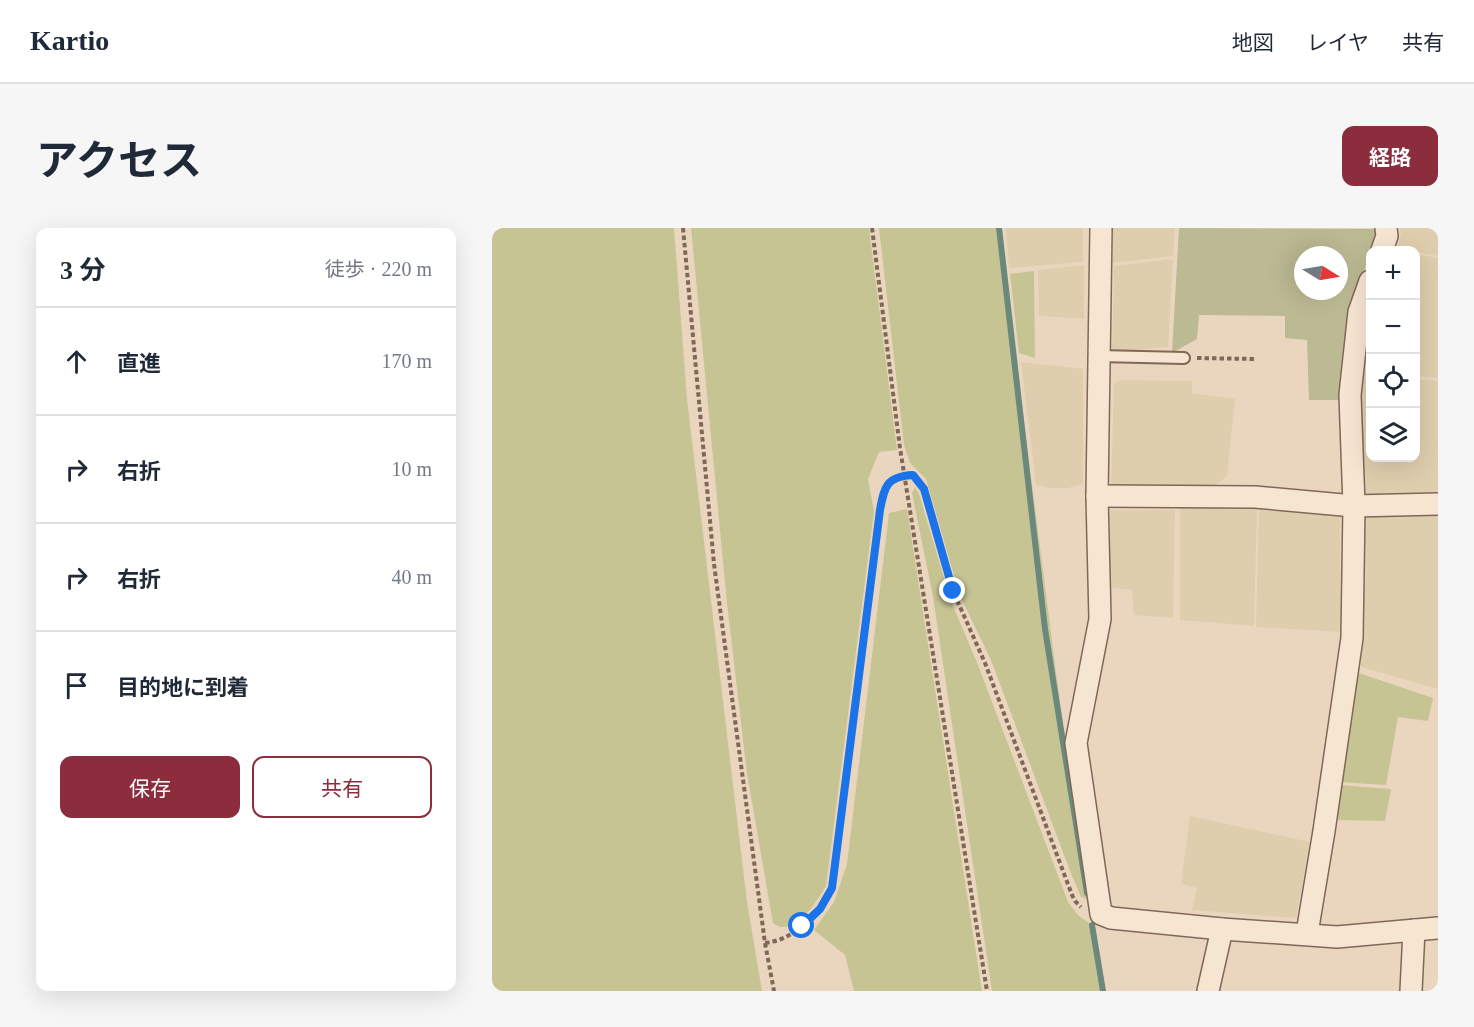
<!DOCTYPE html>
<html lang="ja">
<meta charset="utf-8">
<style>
:root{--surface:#fff;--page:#f6f6f7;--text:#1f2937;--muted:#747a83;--line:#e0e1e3;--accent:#8c2d3e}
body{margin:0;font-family:"Times New Roman","Noto Sans JP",serif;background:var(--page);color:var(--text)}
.controls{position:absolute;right:18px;top:18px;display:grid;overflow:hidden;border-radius:12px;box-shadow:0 6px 24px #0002}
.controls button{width:54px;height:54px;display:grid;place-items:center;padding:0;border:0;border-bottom:2px solid var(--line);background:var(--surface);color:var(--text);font:30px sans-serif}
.compass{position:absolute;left:802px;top:18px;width:54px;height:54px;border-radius:50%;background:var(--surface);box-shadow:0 6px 24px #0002;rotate:101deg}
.stop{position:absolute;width:18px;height:18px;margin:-14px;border:4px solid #1a73e8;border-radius:50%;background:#fff}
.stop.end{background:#1a73e8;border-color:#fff;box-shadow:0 2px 6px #0008}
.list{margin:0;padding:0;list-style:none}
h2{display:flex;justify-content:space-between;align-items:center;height:78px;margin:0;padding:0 24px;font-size:26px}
h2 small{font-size:20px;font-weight:400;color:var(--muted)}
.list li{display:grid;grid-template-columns:39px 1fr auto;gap:18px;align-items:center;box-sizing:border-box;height:108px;padding:0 24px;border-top:2px solid var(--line)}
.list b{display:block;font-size:22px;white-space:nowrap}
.list em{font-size:20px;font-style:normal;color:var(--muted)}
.actions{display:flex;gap:12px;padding:18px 24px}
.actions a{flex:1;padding:14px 0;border:2px solid var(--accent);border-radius:12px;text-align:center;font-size:21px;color:var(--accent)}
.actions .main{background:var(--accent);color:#fff}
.icon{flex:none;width:33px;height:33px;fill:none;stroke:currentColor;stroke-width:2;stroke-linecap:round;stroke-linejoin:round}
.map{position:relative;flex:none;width:946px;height:763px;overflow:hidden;border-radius:12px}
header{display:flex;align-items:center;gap:36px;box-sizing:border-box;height:84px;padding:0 30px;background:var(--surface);border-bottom:2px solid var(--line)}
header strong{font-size:28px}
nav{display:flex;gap:33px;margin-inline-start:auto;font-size:21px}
.intro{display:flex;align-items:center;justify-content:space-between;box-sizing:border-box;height:144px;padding:0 36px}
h1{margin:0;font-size:42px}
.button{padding:15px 27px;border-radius:12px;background:var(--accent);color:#fff;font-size:21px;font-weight:700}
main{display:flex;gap:36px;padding:0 36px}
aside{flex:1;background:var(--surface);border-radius:12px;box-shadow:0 6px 24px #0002}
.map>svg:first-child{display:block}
.farmland{fill:#dfcead}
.green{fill:#c7c494}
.cemetery{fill:#bcba93;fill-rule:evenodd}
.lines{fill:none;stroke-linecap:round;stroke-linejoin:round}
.stream{stroke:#6a897c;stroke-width:6}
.service-casing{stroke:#816759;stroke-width:14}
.minor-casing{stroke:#816759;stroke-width:24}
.path{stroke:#816759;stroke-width:4;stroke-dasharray:4.5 3;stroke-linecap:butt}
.service{stroke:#f6e5d1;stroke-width:10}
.minor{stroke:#f6e5d1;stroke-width:21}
.route{stroke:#1a73e8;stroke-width:8}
</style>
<header>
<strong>Kartio</strong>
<nav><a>地図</a><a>レイヤ</a><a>共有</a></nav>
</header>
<div class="intro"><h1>アクセス</h1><a class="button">経路</a></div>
<main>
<aside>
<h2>3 分<small>徒歩 · 220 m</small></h2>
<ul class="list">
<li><svg class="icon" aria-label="ahead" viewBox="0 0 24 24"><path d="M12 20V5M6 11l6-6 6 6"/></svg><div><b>直進</b></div><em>170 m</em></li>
<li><svg class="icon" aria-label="right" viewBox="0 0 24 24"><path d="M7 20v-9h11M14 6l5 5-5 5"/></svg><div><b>右折</b></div><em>10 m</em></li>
<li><svg class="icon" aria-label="right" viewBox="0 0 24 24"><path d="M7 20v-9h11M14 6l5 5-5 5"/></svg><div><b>右折</b></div><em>40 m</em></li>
<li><svg class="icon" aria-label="arrive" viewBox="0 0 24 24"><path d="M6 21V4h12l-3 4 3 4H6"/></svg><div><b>目的地に到着</b></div></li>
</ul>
<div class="actions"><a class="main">保存</a><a>共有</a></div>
</aside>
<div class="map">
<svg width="946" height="763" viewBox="0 0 946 763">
<rect width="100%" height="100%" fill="#ead6bf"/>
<g class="farmland">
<polygon points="514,0 591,0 591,34 517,40"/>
<polygon points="621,0 683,0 681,28 620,35"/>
<polygon points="908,0 946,0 946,28 924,24 924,22 905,21 909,6"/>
<polygon points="924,26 946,30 946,150 924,148"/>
<polygon points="681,31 676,119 620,124 622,38"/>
<polygon points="592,37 592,91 547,88 546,42"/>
<polygon points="529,134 591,141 591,256 576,260 557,260 544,256"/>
<polygon points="870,145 878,146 878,230 924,230 924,151 946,153 946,271 870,270 868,169"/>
<polygon points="630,152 700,153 700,165 743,171 735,248 720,260 619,259 622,155"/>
<polygon points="688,277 765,278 762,398 688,392"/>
<polygon points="767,279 848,284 848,404 764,399"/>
<polygon points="618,282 683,282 681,390 642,387 640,362 617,359"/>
<polygon points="946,285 946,461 869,439 872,292 874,287"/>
<polygon points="698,588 818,614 804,690 700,682 705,660 689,656"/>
</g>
<g class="green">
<polygon points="0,0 182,0 195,171 255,674 270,763 0,763"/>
<path d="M199,0H377L405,222L387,224L376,251L382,283L334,658C326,671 308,701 290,699C286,699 284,697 281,695L255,546L235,375Z"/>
<polygon points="387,0 509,0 516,69 581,577 596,671 589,669 578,643 499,432 468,368 434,251 418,235 412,217"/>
<polygon points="542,43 543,130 527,125 518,46"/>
<polygon points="423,259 427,266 459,373 486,437 576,674 586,687 600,697 611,763 500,763 441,369 420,265"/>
<polygon points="415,281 490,763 362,763 353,727 322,702 342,674 355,636 397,285"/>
<polygon points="867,445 941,470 936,493 906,489 894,557 846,554"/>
<polygon points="847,557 899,561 893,593 847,592 841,590"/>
</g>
<path class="cemetery" d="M687,0L885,1L858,88L847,172H817L815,112L793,110V88L707,87L705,111L680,125ZM811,27H847V63H811Z"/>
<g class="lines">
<g class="stream">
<polyline points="507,0 553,401 595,665"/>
<polyline points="600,697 611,763"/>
</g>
<g class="service-casing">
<polyline id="service" points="607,128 692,130"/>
</g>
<g class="minor-casing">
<g id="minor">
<polyline points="609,0 605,268 608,391 584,515 609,686 619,690 730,701 845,709 946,700"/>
<polyline points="890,22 895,8 894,0"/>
<polyline points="605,268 763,269 862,278 946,276"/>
<polyline points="815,705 832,603 860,410 862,278 858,167 867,84 878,53"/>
<polyline points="716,763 730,701"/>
<polyline points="919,763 922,702"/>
</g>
</g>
<g class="path">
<polyline points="191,0 222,336 273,715 282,763"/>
<polyline points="380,0 408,220 495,763"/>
<polyline points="705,130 763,131"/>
<path d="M273,715C305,711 325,686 341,660L388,282C392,260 394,249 421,247L432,262L461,363L493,435L580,667L583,673L589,679"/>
</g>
<use href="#service" class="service"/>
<use href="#minor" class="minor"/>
</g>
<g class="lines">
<path class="route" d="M310,698L328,681L340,660L388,282C392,260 394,248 421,247L432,261L461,363"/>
</g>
</svg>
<div class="controls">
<button>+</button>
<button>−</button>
<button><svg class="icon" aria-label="locate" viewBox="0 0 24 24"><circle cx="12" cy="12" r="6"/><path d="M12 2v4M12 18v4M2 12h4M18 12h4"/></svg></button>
<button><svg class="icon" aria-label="layers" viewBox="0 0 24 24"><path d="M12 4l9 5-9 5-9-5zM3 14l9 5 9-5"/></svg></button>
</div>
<svg class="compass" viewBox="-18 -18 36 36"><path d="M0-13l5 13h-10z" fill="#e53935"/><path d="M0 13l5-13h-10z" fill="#747a83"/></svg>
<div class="stop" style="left:310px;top:698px"></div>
<div class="stop end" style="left:461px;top:363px"></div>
</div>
</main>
